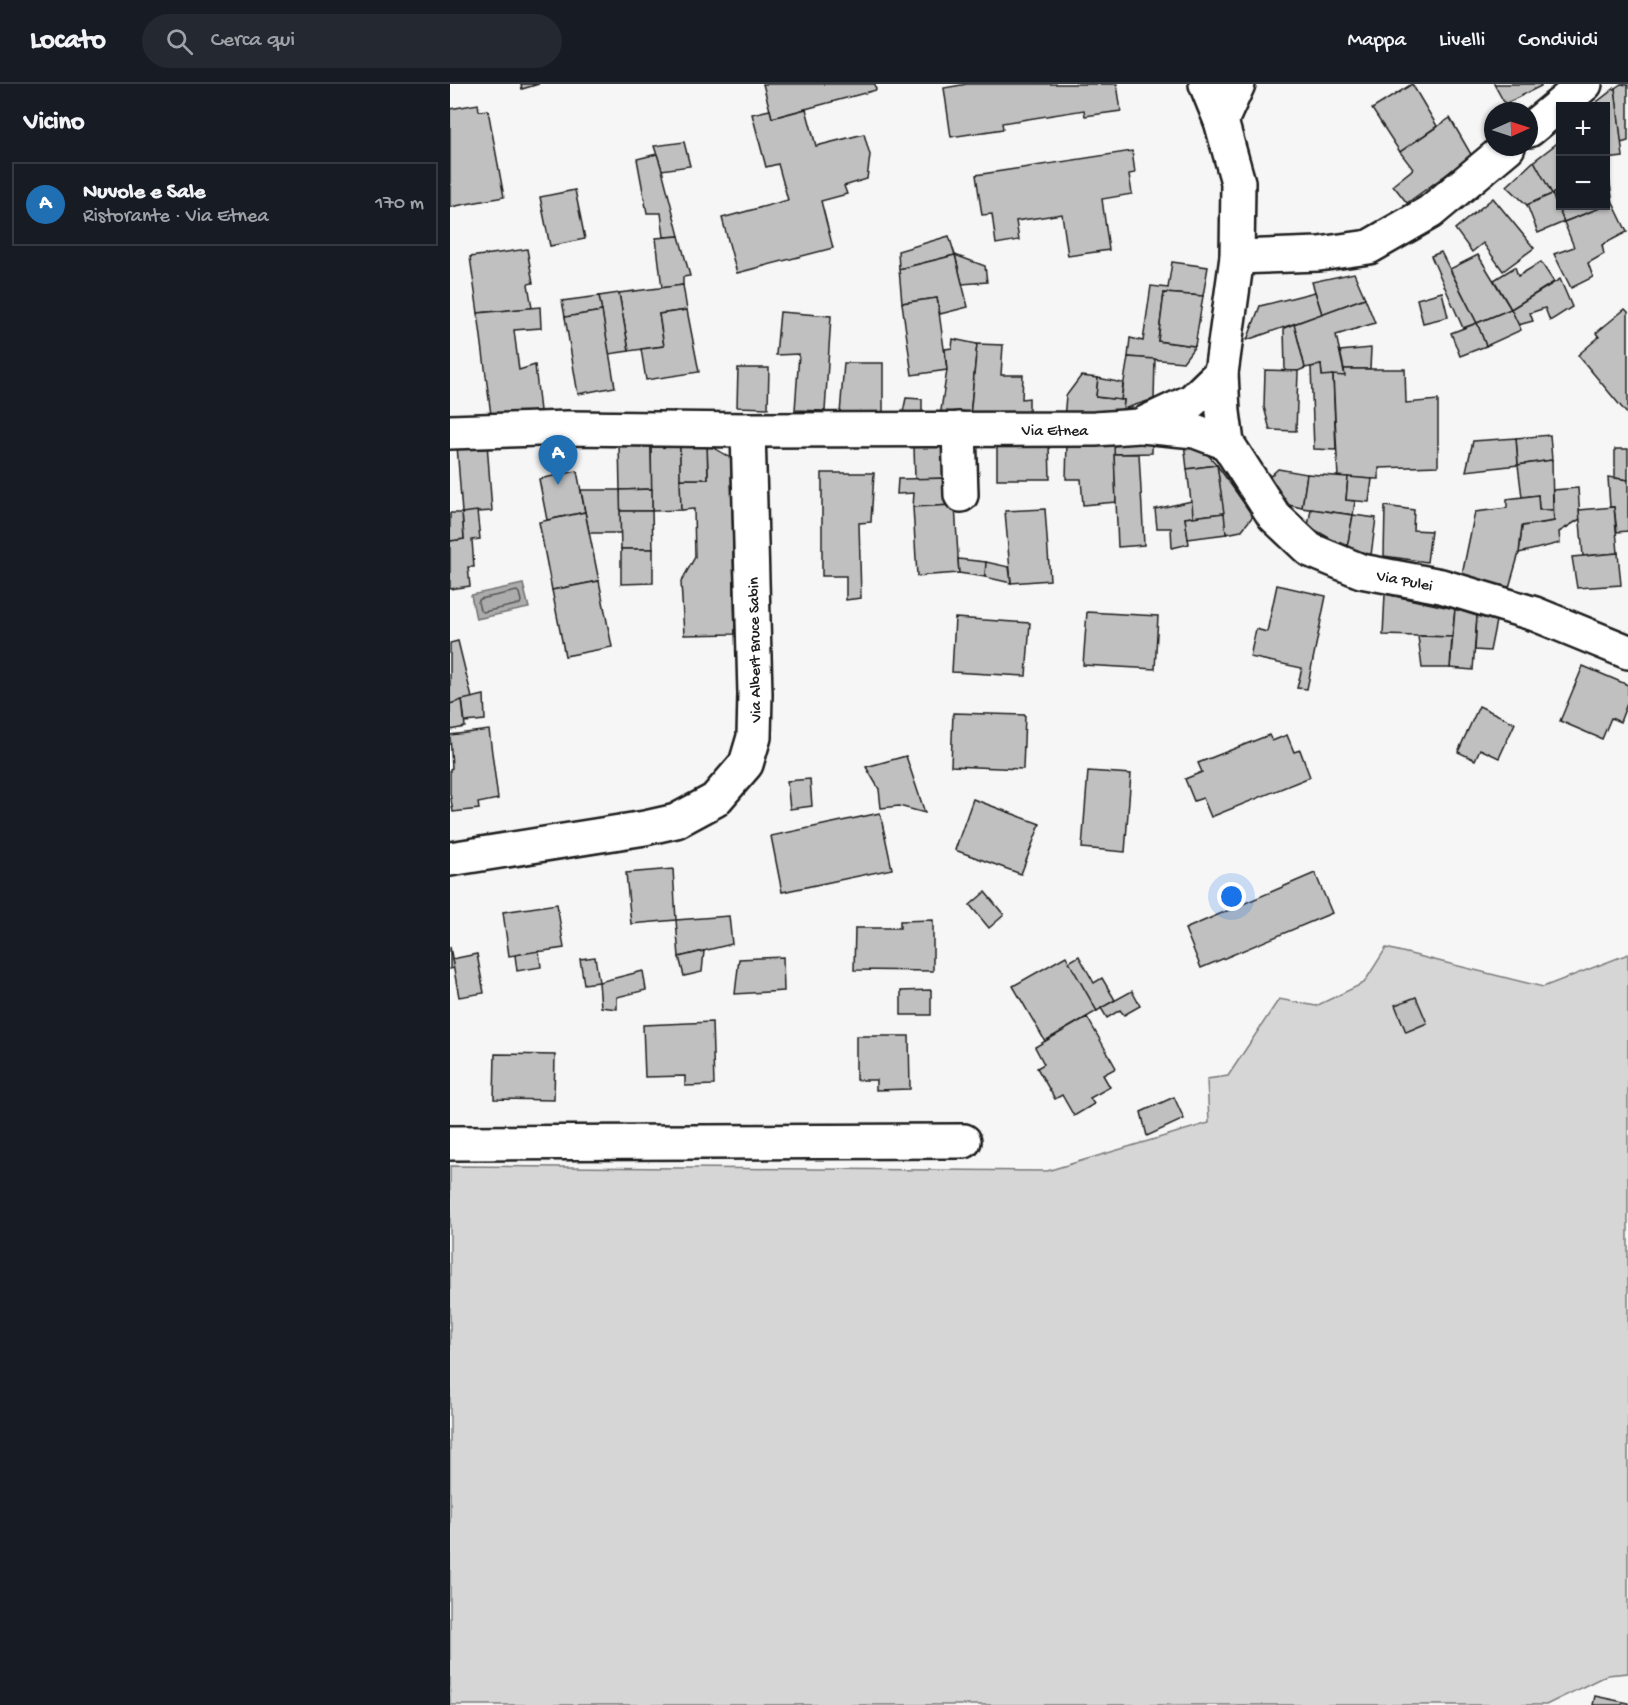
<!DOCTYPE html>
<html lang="it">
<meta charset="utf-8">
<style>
:root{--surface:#171b24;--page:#242831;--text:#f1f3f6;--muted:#9ea1a6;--line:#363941;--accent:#1f6fb2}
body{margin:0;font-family:"Gochi Hand",sans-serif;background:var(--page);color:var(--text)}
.controls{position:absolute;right:18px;top:18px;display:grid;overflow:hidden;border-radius:0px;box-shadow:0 2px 4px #0004}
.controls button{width:54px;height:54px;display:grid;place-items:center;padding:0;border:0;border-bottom:2px solid var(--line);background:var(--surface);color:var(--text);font:30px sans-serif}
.compass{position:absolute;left:1034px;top:18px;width:54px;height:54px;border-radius:50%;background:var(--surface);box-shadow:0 2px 4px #0004;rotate:87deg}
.you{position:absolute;left:782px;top:813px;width:21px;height:21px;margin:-15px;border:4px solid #fff;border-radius:50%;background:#1a73e8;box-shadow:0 0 0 9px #1a73e833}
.badge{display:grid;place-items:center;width:39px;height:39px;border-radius:50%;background:var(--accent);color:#fff;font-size:20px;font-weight:700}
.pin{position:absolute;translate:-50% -50px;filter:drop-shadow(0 2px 3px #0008)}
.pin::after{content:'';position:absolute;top:32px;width:21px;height:18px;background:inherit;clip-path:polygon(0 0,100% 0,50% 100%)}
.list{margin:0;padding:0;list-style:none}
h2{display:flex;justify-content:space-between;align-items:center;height:78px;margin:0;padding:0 24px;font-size:26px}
h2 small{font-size:20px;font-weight:400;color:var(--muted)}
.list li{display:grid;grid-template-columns:39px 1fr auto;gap:18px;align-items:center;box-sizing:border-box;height:84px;margin:0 12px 12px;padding:0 12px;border:2px solid var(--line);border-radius:0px}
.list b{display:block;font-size:22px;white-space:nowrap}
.list p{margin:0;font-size:20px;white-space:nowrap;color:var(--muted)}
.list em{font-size:20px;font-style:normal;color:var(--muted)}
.icon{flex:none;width:33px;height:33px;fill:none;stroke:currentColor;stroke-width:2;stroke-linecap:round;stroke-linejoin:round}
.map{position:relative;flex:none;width:1178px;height:1621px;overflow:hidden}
header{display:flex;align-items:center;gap:36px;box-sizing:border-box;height:84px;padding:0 30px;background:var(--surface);border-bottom:2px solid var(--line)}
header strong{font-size:28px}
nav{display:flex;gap:33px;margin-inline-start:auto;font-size:21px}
.search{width:420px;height:54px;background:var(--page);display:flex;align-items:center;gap:15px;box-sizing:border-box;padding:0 21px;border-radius:33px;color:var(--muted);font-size:22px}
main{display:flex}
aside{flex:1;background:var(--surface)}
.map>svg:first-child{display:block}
.green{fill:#d6d6d6;stroke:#797979;stroke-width:1.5}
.water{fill:#acacac;stroke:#727272;stroke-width:1.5}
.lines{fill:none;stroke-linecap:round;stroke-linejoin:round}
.shore{stroke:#565656;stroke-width:1.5}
.building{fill:#c0c0c0;stroke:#1c1c1c;stroke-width:1.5}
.minor-casing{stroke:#1c1c1c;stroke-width:38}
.major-casing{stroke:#1c1c1c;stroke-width:38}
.minor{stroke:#fff;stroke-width:33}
.major{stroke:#fff;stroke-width:33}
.labels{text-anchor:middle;stroke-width:5;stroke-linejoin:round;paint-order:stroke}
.street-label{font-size:16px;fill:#1c1c1c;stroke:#fff}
</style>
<header>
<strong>Locato</strong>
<div class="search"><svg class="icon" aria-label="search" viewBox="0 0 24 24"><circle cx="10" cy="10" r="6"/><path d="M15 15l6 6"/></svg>Cerca qui</div>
<nav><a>Mappa</a><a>Livelli</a><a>Condividi</a></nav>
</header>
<main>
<aside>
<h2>Vicino<small></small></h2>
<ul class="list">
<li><span class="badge">A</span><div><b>Nuvole e Sale</b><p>Ristorante · Via Etnea</p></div><em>170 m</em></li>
</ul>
</aside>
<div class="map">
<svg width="1178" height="1621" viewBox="0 0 1178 1621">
<rect width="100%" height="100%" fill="#f6f6f6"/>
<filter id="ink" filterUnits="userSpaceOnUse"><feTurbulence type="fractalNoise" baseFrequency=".0167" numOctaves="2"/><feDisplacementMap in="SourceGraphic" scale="12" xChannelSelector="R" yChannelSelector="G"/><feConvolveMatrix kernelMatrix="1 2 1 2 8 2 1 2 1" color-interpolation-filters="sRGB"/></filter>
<g filter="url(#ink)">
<polygon class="green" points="936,864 1093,903 1178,870 1178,1589 1157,1591 1096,1621 0,1621 0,1082 597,1087 759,1039 757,995 778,992 829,915 866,922 914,899"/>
<polygon class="water" points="73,500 79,524 26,535 21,511"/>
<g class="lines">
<polygon class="shore" points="67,507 69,509 71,517 70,520 33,528 30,526 28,518 30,515"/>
</g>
<g class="building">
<polygon points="71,0 89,0 72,5"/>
<polygon points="313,0 425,0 426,6 322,34"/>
<polygon points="517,0 667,0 671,27 635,32 634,26 552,39 553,45 501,53 494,4"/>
<polygon points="962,0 987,42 950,68 922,25"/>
<polygon points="1044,0 1090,0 1091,2 1055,20"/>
<polygon points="1171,0 1178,1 1178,57 1171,59 1165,4"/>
<polygon points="1165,4 1173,73 1156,75 1156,22 1143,21"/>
<polygon points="28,20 29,27 38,26 54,113 0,123 0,25"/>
<polygon points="356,25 366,62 414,50 420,71 417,95 394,102 397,110 371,117 383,164 287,189 272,134 338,116 328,80 316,83 302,30 320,26 322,34"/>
<polygon points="1000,34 1022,72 957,119 943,101 963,85 950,68"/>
<polygon points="1110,57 1110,106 1102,110 1084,77"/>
<polygon points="234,58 240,82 212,86 204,62"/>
<polygon points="682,67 685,89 679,90 682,110 652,115 659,166 618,172 612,130 566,137 569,156 546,160 542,130 532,131 526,91"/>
<polygon points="207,70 212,86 229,152 214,153 211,129 197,129 187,75"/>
<polygon points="1156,75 1163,119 1114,138 1102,110 1110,106 1110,122 1156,122"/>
<polygon points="1084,77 1102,110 1077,121 1057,102"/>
<polygon points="125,106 135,155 100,162 90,113"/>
<polygon points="1102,110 1114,138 1088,149 1077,121"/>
<polygon points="1043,114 1084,164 1053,187 1033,159 1022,168 1005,145"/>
<polygon points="1163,119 1177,148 1152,161 1154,170 1138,179 1143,193 1121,204 1104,170 1124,163 1114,138"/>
<polygon points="229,152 240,192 233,193 233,201 212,204 206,154"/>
<polygon points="499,152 505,171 449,185 448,167"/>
<polygon points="77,165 83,199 78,200 82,224 28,229 20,173"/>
<polygon points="991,168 1027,239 1013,244 981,172"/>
<polygon points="505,171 535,182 537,198 512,200"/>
<polygon points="505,171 518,223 490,230 487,214 452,219 449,185"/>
<polygon points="1028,171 1061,225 1027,239 1000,185"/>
<polygon points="722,178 758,183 753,212 714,209 708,257 745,262 733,278 678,273 680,254 693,257 701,202 718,204"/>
<polygon points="1091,178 1104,198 1061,225 1044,196 1065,183 1068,192"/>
<polygon points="904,189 915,214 872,230 862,198"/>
<polygon points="1110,195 1122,223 1100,237 1095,224 1080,229 1083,237 1068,241 1061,225"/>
<polygon points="233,201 237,226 209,230 214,262 179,267 169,209"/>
<polygon points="865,208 872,230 797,256 810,222"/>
<polygon points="992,208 998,233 973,239 967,215"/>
<polygon points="169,209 179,267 159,270 149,212"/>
<polygon points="714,209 753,212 745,262 708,257"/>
<polygon points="149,212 152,227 115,233 112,217"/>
<polygon points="487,214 497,286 462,291 452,219"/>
<polygon points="915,214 925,239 886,251 895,292 872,292 871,281 855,284 844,240"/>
<polygon points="90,223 91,244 64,246 69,286 85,281 90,327 41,331 28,229"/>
<polygon points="1061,225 1071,246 1036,262 1027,239"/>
<polygon points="1175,225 1178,228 1178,331 1128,271 1149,253 1146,249"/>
<polygon points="237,226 249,288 196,296 191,265 214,262 209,230"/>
<polygon points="152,227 165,303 128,310 115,233"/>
<polygon points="330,228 381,232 375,327 345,326 349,270 326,271"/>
<polygon points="1027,239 1036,262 1010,272 1001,249"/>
<polygon points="844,240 855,284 848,287 835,287 834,244"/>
<polygon points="503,255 527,260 520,333 490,333 497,286 495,265 502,264"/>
<polygon points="527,260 553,261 551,291 573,291 572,315 579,314 579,333 520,333"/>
<polygon points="921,264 920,285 894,285 890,267"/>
<polygon points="678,273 705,275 704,315 673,325 674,316 671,316"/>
<polygon points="394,279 433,279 433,333 390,330"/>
<polygon points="871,281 872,292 883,291 886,366 864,365 861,283"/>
<polygon points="288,284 319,284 318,324 287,323"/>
<polygon points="894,285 955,285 956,319 988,316 988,382 929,384 929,395 888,394 883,291 895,292"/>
<polygon points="815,286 848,287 846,347 820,346 814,323"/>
<polygon points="631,292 648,294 646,313 674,316 672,336 614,334 616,312"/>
<polygon points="648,294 673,299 671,316 646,313"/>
<polygon points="456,314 472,315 472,333 452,333"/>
<polygon points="1100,351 1102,376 1068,381 1066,354"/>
<polygon points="1066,354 1068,381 1016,387 1023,357"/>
<polygon points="702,357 702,369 664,370 664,358"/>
<polygon points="664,358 666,418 633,421 631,395 616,395 617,359"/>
<polygon points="37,359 42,427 12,429 7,361"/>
<polygon points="734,359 752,364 767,381 737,385"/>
<polygon points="169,360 201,360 202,405 170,406"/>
<polygon points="201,360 230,361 231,426 202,427"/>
<polygon points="257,360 281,374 285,550 234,551 231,498 245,473 244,425 231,426 230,395 258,395"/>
<polygon points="257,360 258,395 230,395 230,361"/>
<polygon points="599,360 600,395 547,395 547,361"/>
<polygon points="504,362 504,394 465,395 464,363"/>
<polygon points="1165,365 1178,365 1178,396 1165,394"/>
<polygon points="664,370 689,370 694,461 668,463"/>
<polygon points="1102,376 1103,426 1089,426 1088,411 1072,413 1068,381"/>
<polygon points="767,381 803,432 791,447 776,450"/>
<polygon points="767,381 774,429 743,433 737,385"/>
<polygon points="828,385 857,390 852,424 839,421 819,393"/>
<polygon points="127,387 135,428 97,436 89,395"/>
<polygon points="372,389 424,389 421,438 409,439 411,514 396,516 396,492 372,492"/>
<polygon points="857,390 898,393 896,416 905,417 903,431 852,424"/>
<polygon points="898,393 922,395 919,418 896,416"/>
<polygon points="1158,393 1178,396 1178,447 1167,448 1164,423 1160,423"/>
<polygon points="504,394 505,421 463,423 464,409 447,410 448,395"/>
<polygon points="1128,404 1130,435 1109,448 1110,459 1069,469 1072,442 1104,437 1103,406"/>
<polygon points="202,405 202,427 170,427 170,406"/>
<polygon points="131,406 170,406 171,449 139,449"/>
<polygon points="1088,411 1089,426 1103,426 1104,437 1072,442 1069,469 1058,507 1012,491 1025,428 1057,424 1057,415"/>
<polygon points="742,417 743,433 735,434 739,460 722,464 721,444 707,444 705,425"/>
<polygon points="505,421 509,489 467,492 463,423"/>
<polygon points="935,422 964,426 963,446 981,447 977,478 934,472"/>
<polygon points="1164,423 1168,469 1133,472 1129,426"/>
<polygon points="595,425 600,496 561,499 555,427"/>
<polygon points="861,425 903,431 897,464 858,442"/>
<polygon points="27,427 30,455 22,456 24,483 18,483 20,502 0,505 0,457 14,455 12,429"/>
<polygon points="170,427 202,427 203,465 171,465"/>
<polygon points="135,428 149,497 102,506 89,438"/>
<polygon points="0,429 12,429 14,455 0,457"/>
<polygon points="774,429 776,450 738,455 735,434"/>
<polygon points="903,431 926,434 921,471 897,464"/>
<polygon points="171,465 203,465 203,499 171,500"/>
<polygon points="1168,469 1171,501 1127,504 1122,473"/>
<polygon points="508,475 536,478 535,493 509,489"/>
<polygon points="536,478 559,483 561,499 535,493"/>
<polygon points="149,497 162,563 115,572 102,506"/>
<polygon points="827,501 876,512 857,605 847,604 852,584 800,573 806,545 817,548"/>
<polygon points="935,510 1005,525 1002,553 933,551"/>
<polygon points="1005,525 1027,532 1023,586 1000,584"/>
<polygon points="637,528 708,532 705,585 633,581"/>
<polygon points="1027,532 1046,537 1040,567 1025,566"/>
<polygon points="505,534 580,539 576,592 502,588"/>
<polygon points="968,552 1002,553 1000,584 972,584"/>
<polygon points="8,557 22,614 0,620 0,559"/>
<polygon points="1133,582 1178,601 1178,617 1170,638 1161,634 1152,655 1110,637"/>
<polygon points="34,611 35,636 15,638 12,616"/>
<polygon points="12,616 15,643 0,646 0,620"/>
<polygon points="1029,622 1065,639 1049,674 1030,665 1025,676 1008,668"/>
<polygon points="503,629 575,631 573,685 501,682"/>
<polygon points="39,646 48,715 28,719 29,725 3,728 0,709 0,685 2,684 0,651"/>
<polygon points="819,651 822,657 837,651 844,668 850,666 860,693 761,733 753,714 744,717 735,695 752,688 748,679"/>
<polygon points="456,672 475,729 449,722 431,724 429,705 416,683"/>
<polygon points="638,687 681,690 675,768 632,764"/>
<polygon points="360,695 362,722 340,725 337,697"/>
<polygon points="523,715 590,740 571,790 505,766"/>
<polygon points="430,729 442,785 332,808 321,752"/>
<polygon points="223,785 226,836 181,840 176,789"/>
<polygon points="865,789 882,829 751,884 735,845"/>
<polygon points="535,808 554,831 539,844 520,821"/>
<polygon points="107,820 114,864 59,872 53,828"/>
<polygon points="279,832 282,860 229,873 226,836"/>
<polygon points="483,836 483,887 404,886 405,844 450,844 450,837"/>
<polygon points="0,863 4,884 0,885"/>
<polygon points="89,867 91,883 67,887 65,871"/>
<polygon points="254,867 252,888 234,892 229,873"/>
<polygon points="27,870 34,909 9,913 2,875"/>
<polygon points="616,872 647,927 595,957 563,902"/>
<polygon points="629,872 644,899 652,894 665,916 647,927 619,878"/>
<polygon points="145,873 149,898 134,900 130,875"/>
<polygon points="333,873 334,907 285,910 289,875"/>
<polygon points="193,887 196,906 167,913 167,925 151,923 149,898"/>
<polygon points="481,906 481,931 451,931 451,907"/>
<polygon points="682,907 690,922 674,931 670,926 657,934 651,924"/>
<polygon points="966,913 977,939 956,948 945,921"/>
<polygon points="637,933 666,984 653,991 660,1003 640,1014 644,1020 624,1032 612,1011 605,1015 587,984 594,980 585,963"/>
<polygon points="262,938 264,1001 235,1002 235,992 195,993 193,941"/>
<polygon points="406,952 459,952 460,1005 426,1006 426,996 406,996"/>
<polygon points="45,970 105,971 104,1016 44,1015"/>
<polygon points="724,1013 734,1035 697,1052 691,1028"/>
<polygon points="1145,1612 1178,1619 1178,1621 1143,1621"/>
</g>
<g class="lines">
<g class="minor-casing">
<g id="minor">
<polyline points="771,37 788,0"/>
<polyline points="1079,46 1135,0"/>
<polyline points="787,173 869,170 919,163 980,128 1058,63"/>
<polyline points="509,345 511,411"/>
<polyline points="0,775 195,744 226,737 265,716 296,680 304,653 305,610 298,346"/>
<polyline points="0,1059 514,1057"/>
</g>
</g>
<g class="major-casing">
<g id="major">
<polyline points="756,0 771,37 788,98 787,173 771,289 773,328 777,359 824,432 860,466 911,487 991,502 1085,530 1178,568"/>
<polyline points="692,342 745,347 777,359"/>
<polyline points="0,348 118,344 298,346 645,345 689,342 742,317 771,289"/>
</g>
</g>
<use href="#minor" class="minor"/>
<use href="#major" class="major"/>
</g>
</g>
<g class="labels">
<g class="street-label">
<text x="605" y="351">Via Etnea</text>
<text transform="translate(955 495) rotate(11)" y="6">Via Pulei</text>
<text transform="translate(303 566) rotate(-91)" y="6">Via Albert Bruce Sabin</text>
</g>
</g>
</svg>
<div class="controls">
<button>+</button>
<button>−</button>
</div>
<svg class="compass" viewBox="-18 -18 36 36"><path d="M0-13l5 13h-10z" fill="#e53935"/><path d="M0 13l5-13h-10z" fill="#9ea1a6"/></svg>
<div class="you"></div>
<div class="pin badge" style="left:108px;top:401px">A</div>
</div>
</main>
